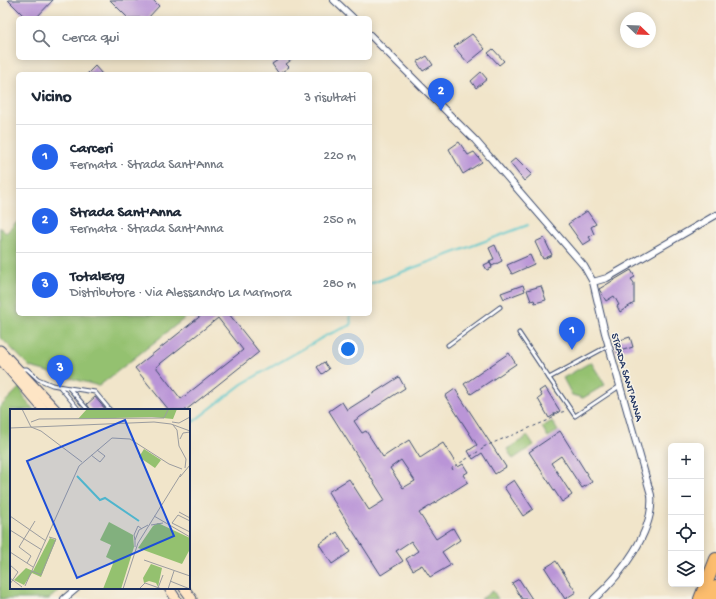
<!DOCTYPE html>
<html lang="it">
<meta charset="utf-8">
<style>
:root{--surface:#fff;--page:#f2f2f3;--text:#1f2937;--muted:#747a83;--line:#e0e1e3;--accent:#2563eb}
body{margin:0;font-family:"Gochi Hand",sans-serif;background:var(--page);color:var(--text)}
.controls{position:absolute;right:12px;bottom:12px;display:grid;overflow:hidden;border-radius:6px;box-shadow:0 2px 10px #0003}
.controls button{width:36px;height:36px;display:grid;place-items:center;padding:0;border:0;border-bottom:1px solid var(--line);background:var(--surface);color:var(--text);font:20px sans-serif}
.compass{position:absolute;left:620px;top:12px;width:36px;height:36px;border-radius:50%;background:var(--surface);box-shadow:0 2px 10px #0003;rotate:113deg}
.you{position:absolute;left:348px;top:349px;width:14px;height:14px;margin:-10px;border:3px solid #fff;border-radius:50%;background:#1a73e8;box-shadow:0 0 0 6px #1a73e833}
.badge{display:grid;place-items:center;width:26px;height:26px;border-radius:50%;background:var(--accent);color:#fff;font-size:13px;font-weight:700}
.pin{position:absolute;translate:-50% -33px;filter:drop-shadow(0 1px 2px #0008)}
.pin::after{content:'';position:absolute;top:21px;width:14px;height:12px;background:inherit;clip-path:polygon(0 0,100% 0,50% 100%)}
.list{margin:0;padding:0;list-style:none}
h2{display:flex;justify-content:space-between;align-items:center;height:52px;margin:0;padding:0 16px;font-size:17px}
h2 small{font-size:13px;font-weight:400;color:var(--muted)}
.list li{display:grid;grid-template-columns:26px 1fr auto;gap:12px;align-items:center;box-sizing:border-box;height:64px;padding:0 16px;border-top:1px solid var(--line)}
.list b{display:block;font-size:15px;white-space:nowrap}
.list p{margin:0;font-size:13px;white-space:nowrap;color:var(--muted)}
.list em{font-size:13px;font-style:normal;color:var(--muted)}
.icon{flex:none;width:22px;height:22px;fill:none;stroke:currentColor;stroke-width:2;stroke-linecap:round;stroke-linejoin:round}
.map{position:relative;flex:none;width:716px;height:599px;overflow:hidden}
.search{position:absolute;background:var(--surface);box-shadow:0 2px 10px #0003;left:16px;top:16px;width:356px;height:44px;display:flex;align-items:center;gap:10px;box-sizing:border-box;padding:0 14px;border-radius:6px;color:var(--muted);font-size:15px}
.panel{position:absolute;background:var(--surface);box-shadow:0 2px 10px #0003;left:16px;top:72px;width:356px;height:244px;border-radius:6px}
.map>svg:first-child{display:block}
.green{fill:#94c16f;stroke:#587866}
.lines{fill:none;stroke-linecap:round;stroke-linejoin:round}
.stream{stroke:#59c7cc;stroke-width:2}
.building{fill:#ba95d7;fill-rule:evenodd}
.lane-casing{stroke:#3b4a6e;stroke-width:5}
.street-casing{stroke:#3b4a6e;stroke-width:8}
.secondary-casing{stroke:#3b4a6e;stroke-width:11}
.highway-casing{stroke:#3b4a6e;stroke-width:14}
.path{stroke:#3b4a6e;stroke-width:1;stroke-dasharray:3 3;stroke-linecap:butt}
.lane{stroke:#fff;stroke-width:3}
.street{stroke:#fff;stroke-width:6}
.secondary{stroke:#fee5c5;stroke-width:9}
.highway{stroke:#fcbd6e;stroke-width:12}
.labels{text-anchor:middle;stroke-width:3;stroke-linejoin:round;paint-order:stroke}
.street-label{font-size:11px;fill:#1b2f5e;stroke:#f7f3e8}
.inset-river{fill:none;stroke:#59c7cc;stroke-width:2}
.inset-road{fill:none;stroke:#9b9c9f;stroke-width:1}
.view{fill:#1d4ed8;fill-opacity:0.15;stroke:#1d4ed8;stroke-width:2}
.inset-edge{fill:none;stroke:#1b2f5e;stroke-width:2}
</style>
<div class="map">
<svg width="716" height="599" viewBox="0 0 716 599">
<rect width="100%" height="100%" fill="#f7f3e8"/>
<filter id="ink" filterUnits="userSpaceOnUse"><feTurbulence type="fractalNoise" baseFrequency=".025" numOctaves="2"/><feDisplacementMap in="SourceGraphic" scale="8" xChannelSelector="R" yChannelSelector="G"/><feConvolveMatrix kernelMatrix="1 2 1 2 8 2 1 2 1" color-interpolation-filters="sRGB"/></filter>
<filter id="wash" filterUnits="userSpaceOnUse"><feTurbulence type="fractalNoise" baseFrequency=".012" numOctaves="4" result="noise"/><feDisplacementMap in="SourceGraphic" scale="16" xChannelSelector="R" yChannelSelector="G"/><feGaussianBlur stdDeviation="0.9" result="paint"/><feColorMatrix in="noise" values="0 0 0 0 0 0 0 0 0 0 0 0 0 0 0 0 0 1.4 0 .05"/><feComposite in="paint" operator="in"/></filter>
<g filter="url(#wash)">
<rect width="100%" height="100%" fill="#f1e5ca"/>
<g class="green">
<polygon points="18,221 18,314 190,314 99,386 30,367 0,337 0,227 6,233"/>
<polygon points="591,362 605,385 583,398 572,395 563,378"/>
<polygon points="20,387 25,399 34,410 11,410 11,588 62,588 49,599 0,599 0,407"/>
<polygon points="552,421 558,431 548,437 542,427"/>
<polygon points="528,436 534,445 513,459 507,449"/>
<polygon points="493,591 498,599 481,599"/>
</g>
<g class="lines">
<g class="stream">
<polyline points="370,284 528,225"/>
<polyline points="189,425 242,384 327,335 351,325 350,314"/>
</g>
</g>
<g id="blocks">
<g class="building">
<polygon points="8,0 53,0 36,18 26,18"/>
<polygon points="110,0 153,0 159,6 148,18 128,18"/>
<polygon points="472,34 485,49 468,63 454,47"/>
<polygon points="493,49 504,61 499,65 488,53"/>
<polygon points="427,56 433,65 423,71 417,62"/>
<polygon points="281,58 294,58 286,64 289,67 279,74 272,64"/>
<polygon points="95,66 102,74 87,74"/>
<polygon points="481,72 487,79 476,88 471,81"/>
<polygon points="459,142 468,155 474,152 482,162 463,174 449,149"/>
<polygon points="516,158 532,174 524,181 510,163"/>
<polygon points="587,211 596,224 591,227 594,234 589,237 591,240 583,245 568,224"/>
<polygon points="544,238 552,255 543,259 535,242"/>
<polygon points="495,245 502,261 492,266 489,261 494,259 489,248"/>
<polygon points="530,255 534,264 512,274 507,265"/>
<polygon points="490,262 492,268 487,270 484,265"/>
<polygon points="631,270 635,277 631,279 634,283 634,303 620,312 617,306 619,305 614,296 606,301 599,289"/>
<polygon points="523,285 525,291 504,299 501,293"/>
<polygon points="541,286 546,300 535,303 534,300 531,301 527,290"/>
<path d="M203,314H229L259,352L186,410H169L135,368ZM218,318L243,350L181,399L156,367Z"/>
<polygon points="630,337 633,347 617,352 614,342"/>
<polygon points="509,353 516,364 471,394 464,384"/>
<polygon points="324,362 329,369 322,374 317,367"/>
<path d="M399,377L405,388L354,421L362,433L366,431L383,457L409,440L420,458L443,443L458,467L463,464L468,472L463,475L468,482L419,513L436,539L453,528L460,540L442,552L451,565L430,577L422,565L413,570L406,559L418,551L411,541L396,551L403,561L381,575L328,492L349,479L369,510L385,500L329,411L342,402L347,410ZM401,460L415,481L403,488L390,468Z"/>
<polygon points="545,387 560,411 549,418 538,399 542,396 539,391"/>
<polygon points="455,389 506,467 495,474 482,453 473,459 468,451 477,445 445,396"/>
<polygon points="95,397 106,410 91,410 87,404"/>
<polygon points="560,431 592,482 582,488 561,456 551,463 572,495 562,502 529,452"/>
<polygon points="514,480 533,509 523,516 504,487"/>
<polygon points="337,532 350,552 332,564 319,544"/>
<polygon points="556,561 576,592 565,599 545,568"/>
<polygon points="519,579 532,599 522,599 512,583"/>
</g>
</g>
</g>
<g filter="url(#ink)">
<use href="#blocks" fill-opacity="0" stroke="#3b4a6e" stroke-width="1"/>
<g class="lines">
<g class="lane-casing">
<g id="lane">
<polyline points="519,333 549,378"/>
<polyline points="448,345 500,307"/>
<polyline points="608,346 549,378 575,416 620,386"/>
<polyline points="21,369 27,369 38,379 52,385 69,388 88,410"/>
<polyline points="60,387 79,410"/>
<polyline points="69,388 95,392 110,410"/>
</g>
</g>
<g class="street-casing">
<g id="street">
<polyline points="334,0 353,18"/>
<path d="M370,35L475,140L584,266L593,282L605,333L651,495C655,531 620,576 594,599"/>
<polyline points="593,282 607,278 716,215"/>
<polyline points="64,599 77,588"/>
</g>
</g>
<g class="secondary-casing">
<g id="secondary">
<polyline points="0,350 56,410"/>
<polyline points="0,359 44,410"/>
<polyline points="169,588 176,599"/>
<polyline points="184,588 192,599"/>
</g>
</g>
<g class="highway-casing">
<g id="highway">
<polyline points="700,599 716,559"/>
<polyline points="711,599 716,587"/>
</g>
</g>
<polyline class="path" points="453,470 452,468 484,448 483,447 549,420 555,416 554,413 557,411 558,413 566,411"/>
<use href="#lane" class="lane"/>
<use href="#street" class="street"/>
<use href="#secondary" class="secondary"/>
<use href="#highway" class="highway"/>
</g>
</g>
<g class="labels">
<g class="street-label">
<text transform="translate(628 377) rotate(74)" y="4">STRADA SANT'ANNA</text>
</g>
</g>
<g transform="translate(10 409)">
<rect width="180" height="180" fill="#f1e5ca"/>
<path d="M77,0H167L163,10L142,8L68,10ZM134,40L151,51L145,59L129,48ZM99,113L123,126L124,138L111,180H93L104,152L96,148L101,136L90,131ZM148,114L180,129V140L172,155L128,139L143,117ZM40,129L46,131L31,168L22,164L14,176L4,171L16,159L23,162ZM141,155L152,159L148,178L146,174L139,172L134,174L133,169Z" fill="#94c16f"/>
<path class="inset-river" d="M67,67L90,91L95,89L129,112"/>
<path class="inset-road" d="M12,0L21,18L31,22L72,53M21,13L29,10L154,9L158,1M162,13L169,14L180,8M163,16L167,21L169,37L176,50L175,59M0,19L144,13L161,15L180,22M170,30L173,24L180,23M81,46L90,53L95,47L87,41M170,68L180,56M169,103L180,109M0,107L36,132M144,107L180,128M180,112L168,106L162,114L180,123M141,116L153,114M0,121L32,141M125,131L124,126L128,117L132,120M125,138V131L129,121L138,116M0,143L23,158M134,151L180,167M17,154L21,147L9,138L25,112M0,156L8,163L0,175M22,162L31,166L46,130L39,128M0,169L12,178M160,172L180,180M15,177L69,57L102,29L120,30L159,55L172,60M148,179L153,166M113,180L128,134L171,65M129,180L135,174L152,180M158,180L164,162"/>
<path class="view" d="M115,11L164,127L67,169L17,52Z"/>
<rect width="180" height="180" class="inset-edge"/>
</g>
</svg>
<div class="controls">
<button>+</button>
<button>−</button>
<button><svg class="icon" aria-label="locate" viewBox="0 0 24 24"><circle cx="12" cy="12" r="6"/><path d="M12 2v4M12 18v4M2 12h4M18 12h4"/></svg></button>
<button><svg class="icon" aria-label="layers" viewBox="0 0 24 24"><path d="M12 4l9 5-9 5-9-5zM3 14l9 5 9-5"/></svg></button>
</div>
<svg class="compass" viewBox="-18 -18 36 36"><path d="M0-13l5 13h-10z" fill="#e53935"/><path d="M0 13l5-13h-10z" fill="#747a83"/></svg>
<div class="you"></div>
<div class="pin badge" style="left:572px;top:350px">1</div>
<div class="pin badge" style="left:441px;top:111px">2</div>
<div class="pin badge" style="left:60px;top:388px">3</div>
<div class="search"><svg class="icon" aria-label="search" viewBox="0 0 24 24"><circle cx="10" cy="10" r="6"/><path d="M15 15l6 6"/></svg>Cerca qui</div>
<section class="panel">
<h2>Vicino<small>3 risultati</small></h2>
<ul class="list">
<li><span class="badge">1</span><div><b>Carceri</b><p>Fermata · Strada Sant'Anna</p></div><em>220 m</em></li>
<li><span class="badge">2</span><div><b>Strada Sant'Anna</b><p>Fermata · Strada Sant'Anna</p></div><em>250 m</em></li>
<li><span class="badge">3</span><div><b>TotalErg</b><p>Distributore · Via Alessandro La Marmora</p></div><em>280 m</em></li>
</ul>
</section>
</div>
